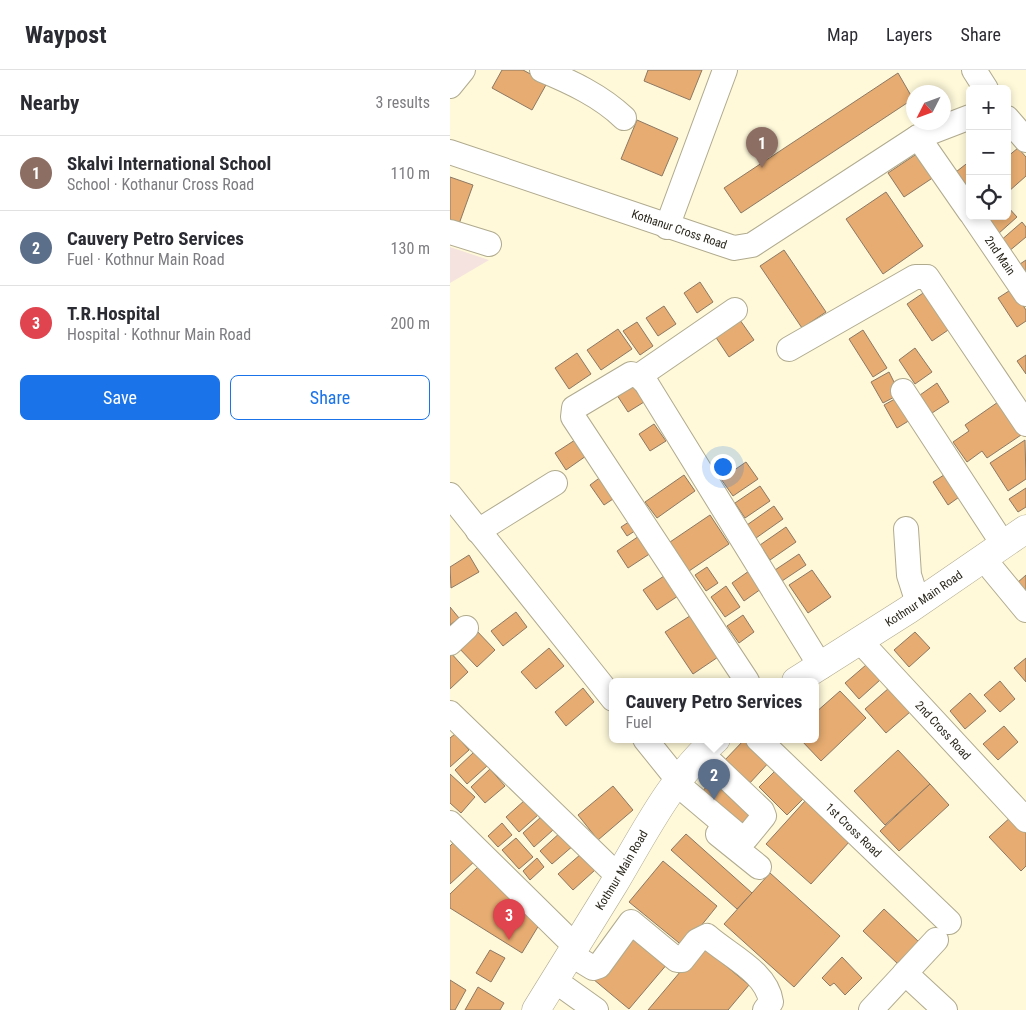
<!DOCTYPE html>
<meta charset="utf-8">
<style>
:root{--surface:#fff;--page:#f2f2f3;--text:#2b2b33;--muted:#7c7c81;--line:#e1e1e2;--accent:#1a73e8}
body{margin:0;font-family:"Roboto Condensed",sans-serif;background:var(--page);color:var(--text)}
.controls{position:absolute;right:15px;top:15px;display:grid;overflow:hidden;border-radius:8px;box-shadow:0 2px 8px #0003}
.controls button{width:45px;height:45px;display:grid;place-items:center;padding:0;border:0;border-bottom:1px solid var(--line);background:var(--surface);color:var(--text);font:25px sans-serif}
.compass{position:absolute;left:456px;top:15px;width:45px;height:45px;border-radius:50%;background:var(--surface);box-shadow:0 2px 8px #0003;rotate:228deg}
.you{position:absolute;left:272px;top:396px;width:18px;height:18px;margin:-12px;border:4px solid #fff;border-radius:50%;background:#1a73e8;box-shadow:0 0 0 8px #1a73e833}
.badge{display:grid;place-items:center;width:32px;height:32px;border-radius:50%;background:var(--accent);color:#fff;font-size:16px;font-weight:700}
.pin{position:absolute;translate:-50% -41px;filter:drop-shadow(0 1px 2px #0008)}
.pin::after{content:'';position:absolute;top:26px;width:18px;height:15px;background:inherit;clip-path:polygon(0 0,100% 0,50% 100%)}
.popup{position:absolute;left:159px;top:608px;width:210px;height:65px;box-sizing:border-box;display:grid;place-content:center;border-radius:8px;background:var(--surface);filter:drop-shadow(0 1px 4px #0005);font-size:16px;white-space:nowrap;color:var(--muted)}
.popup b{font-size:19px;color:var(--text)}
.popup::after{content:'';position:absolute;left:50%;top:100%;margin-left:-10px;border:10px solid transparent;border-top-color:var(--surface)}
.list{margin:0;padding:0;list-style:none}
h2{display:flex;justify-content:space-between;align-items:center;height:65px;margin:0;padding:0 20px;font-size:21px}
h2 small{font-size:16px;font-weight:400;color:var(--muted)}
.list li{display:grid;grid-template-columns:32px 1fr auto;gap:15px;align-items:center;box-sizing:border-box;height:75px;padding:0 20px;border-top:1px solid var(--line)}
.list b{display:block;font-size:19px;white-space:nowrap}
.list p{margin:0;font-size:16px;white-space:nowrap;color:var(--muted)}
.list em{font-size:16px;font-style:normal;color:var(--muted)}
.actions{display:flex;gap:10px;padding:15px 20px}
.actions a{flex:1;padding:11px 0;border:1px solid var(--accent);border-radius:8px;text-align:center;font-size:18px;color:var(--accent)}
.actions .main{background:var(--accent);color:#fff}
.icon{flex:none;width:28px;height:28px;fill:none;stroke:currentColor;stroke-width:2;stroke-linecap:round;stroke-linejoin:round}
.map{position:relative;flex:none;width:576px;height:940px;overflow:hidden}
header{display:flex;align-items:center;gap:30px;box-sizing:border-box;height:70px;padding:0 25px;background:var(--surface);border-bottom:1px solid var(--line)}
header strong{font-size:24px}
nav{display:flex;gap:28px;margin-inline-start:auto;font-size:18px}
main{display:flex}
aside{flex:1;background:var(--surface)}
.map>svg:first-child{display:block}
.green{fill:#f5e3df}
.building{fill:#e6ac71;stroke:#8d7863}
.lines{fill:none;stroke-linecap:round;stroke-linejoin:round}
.minor-casing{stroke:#b0aa8e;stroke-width:26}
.major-casing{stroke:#b0aa8e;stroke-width:29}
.minor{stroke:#fff;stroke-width:24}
.major{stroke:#fff;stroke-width:28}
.labels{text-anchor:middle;stroke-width:4;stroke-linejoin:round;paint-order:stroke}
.street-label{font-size:12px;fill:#2a271c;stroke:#fff}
</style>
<header>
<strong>Waypost</strong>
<nav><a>Map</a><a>Layers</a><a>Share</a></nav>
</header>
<main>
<aside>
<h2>Nearby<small>3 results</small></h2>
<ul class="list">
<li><span class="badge" style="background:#8d6e63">1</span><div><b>Skalvi International School</b><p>School · Kothanur Cross Road</p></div><em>110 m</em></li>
<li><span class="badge" style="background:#5c6f8a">2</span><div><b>Cauvery Petro Services</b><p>Fuel · Kothnur Main Road</p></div><em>130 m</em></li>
<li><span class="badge" style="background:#e0444e">3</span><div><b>T.R.Hospital</b><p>Hospital · Kothnur Main Road</p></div><em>200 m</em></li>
</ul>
<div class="actions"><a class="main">Save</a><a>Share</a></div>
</aside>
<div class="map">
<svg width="576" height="940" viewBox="0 0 576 940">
<rect width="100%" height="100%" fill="#fff9da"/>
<polygon class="green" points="0,177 39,190 0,213"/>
<g class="building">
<polygon points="52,0 73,0 97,13 82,40 42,18"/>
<polygon points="198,0 252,0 240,30 194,11"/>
<polygon points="448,3 463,29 291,143 274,118"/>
<polygon points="187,50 228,68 212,106 171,89"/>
<polygon points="568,78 576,87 576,106 558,122 557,87"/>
<polygon points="471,81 487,105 454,127 438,103"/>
<polygon points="520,91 520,126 502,105"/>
<polygon points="0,107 23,115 9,154 0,151"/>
<polygon points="436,122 473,176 433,204 396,149"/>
<polygon points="557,136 567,147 548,164 532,146 557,146"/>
<polygon points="572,152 576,157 576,167 558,182 549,172"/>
<polygon points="334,180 376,242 352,258 310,196"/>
<polygon points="576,190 576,203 570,194"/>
<polygon points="250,212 263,232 247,243 234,223"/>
<polygon points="482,217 507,254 482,271 457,234"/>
<polygon points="562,219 576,240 576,251 567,257 548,228"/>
<polygon points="214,236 226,254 208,266 196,248"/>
<polygon points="285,243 304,270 279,287 261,260"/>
<polygon points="187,252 203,276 190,285 173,261"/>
<polygon points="168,259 182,279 151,300 137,280"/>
<polygon points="413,260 437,298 423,307 399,269"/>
<polygon points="465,278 482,302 465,314 449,290"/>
<polygon points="127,283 141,304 119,319 105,298"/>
<polygon points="576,285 576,304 567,291"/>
<polygon points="439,302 450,324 433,333 421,312"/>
<polygon points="178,309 194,332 178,342 163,319"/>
<polygon points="487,313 499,332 482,343 470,325"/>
<polygon points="452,325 465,347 447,358 434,335"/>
<polygon points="551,330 574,363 537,388 532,381 517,392 503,372 519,361 515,355"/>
<polygon points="204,354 216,371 200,381 189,364"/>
<polygon points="125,370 136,386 116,400 105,383"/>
<polygon points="575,370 576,409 558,421 540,393"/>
<polygon points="296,392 308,409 283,426 271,409"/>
<polygon points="497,403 512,425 498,435 483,412"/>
<polygon points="234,405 245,421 207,448 195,432"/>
<polygon points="152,406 166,427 154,435 140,415"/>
<polygon points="310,416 320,431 295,448 285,433"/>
<polygon points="576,418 576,437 568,442 559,429"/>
<polygon points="324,436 333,449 306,468 297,455"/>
<polygon points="260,445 279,474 239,501 220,472"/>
<polygon points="185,448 191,457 177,466 171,457"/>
<polygon points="336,457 346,472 320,490 310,475"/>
<polygon points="192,464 204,481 178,498 167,481"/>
<polygon points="349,484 356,495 332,511 325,500"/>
<polygon points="19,485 29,502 1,518 0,497"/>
<polygon points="257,497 268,513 256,521 245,505"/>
<polygon points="362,500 381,527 358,543 339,515"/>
<polygon points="299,501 311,519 294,531 282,513"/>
<polygon points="217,504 231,524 207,540 193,520"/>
<polygon points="576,505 576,524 567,513"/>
<polygon points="276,516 290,537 275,547 261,527"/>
<polygon points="0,537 9,548 0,555"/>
<polygon points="66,542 77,557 53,576 41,561"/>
<polygon points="246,542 274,583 243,604 215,562"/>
<polygon points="293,545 304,562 289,573 277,556"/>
<polygon points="25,559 45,580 27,597 7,576"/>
<polygon points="465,562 480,578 459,597 444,580"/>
<polygon points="99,578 114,596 86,619 71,602"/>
<polygon points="0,582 18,602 0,619"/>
<polygon points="576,588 576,612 564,598"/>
<polygon points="416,595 430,610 409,629 395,613"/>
<polygon points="550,611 565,629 550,642 534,625"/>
<polygon points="133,618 144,632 116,656 105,642"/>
<polygon points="439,618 460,642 436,663 415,639"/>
<polygon points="390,621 416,648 371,691 350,669 365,669 365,643"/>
<polygon points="520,623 536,641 515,659 500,641"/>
<polygon points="554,656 568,672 548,690 533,674"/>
<polygon points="5,664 19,680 0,697 0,668"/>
<polygon points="295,669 300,669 322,689 298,715 273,692"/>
<polygon points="448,680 480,714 435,755 404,721"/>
<polygon points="24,682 37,696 17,714 5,700"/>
<polygon points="328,698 356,726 337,745 309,717"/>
<polygon points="40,699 55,716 35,733 21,717"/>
<polygon points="0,704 25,727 11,743 0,733"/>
<polygon points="267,705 312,745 294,765 249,725"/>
<polygon points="480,714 499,735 449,781 430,761"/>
<polygon points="163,716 183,740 148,770 128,745"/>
<polygon points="75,730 88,745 69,762 56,747"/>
<polygon points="355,731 400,771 361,814 316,774"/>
<polygon points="563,745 576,758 576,796 571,801 539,767"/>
<polygon points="91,747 103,760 84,777 73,763"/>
<polygon points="52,753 62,765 48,777 38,766"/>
<polygon points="112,761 124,775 102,794 90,781"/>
<polygon points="236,764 302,823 287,839 221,780"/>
<polygon points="66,768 83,787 69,799 52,780"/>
<polygon points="7,769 26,790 0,814 0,776"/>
<polygon points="131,784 145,800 123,820 108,804"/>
<polygon points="87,788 94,797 80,810 73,801"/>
<polygon points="213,791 267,836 234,877 179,832"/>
<polygon points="29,796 89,855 72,883 0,838 0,824"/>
<polygon points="320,803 390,866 344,917 274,854"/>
<polygon points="434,839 469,872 448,894 413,861"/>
<polygon points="182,863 218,893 179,939 143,909"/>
<polygon points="252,876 299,915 278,940 198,940"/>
<polygon points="40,880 55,888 41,912 26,903"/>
<polygon points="392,887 412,908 395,925 384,913 380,916 372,908"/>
<polygon points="0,910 16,920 5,940 0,940"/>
<polygon points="28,917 54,933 50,940 15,940"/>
</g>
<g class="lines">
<g class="minor-casing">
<g id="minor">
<path d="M92,0C121,12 151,26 174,48"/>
<polyline points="524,0 536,19"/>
<polyline points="0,16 13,0"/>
<polyline points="557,48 576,70"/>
<polyline points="468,67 520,142"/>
<path id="s1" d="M0,82L284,178L302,175L468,67L520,47"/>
<path id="s2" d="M523,146L576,224"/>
<polyline points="217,157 275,0"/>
<polyline points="0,162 39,174"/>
<polyline points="339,279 465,207 477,207 576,354"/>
<polyline points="189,306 285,240"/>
<polyline points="453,321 553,474"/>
<polyline points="0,425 163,629"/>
<polyline points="456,459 459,505 468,533"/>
<polyline points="28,461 105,413"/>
<polyline points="533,488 576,540"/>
<path id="s3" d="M410,571L576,750"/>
<polyline points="0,573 16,558"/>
<polyline points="297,611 123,347 124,338 181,304 189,306 196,313 371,597"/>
<polyline points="0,643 168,806"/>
<polyline points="195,669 228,710"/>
<path id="s4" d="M308,669L499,852"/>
<polyline points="226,713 290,767 296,768 314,746 312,741 251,683"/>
<polyline points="0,753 125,876"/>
<polyline points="268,764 309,797"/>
<path d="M120,884L143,898L149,896L181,852L227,890H232L247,871L257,866C278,885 317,902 321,932L315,940"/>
<polyline points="455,903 495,940"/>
<polyline points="104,910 146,940"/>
<polyline points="421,940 486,870"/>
</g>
</g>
<g class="major-casing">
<g id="major">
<path id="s5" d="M346,611L458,540L576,459"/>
<path id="s6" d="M86,940C112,898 138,856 164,814C195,762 220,710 266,669"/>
</g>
</g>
<use href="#minor" class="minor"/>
<use href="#major" class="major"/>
</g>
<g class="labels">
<g class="street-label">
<text dy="4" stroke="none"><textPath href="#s1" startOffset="242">Kothanur Cross Road</textPath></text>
<text dy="4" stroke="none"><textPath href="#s2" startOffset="48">2nd Main</textPath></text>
<text dy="4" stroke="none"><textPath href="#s5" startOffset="152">Kothnur Main Road</textPath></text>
<text dy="4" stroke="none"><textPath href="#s3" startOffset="122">2nd Cross Road</textPath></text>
<text dy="4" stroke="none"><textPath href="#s4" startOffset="132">1st Cross Road</textPath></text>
<text dy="4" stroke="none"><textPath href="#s6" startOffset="164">Kothnur Main Road</textPath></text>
</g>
</g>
</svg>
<div class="controls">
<button>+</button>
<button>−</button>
<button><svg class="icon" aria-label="locate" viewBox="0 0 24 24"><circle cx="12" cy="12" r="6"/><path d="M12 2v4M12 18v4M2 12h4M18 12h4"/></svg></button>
</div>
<svg class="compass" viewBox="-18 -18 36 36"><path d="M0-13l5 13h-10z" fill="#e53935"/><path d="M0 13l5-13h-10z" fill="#7c7c81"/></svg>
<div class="you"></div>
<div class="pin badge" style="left:312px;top:98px;background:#8d6e63">1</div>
<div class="pin badge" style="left:264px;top:730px;background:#5c6f8a">2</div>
<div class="popup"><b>Cauvery Petro Services</b>Fuel</div>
<div class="pin badge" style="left:59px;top:870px;background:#e0444e">3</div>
</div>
</main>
